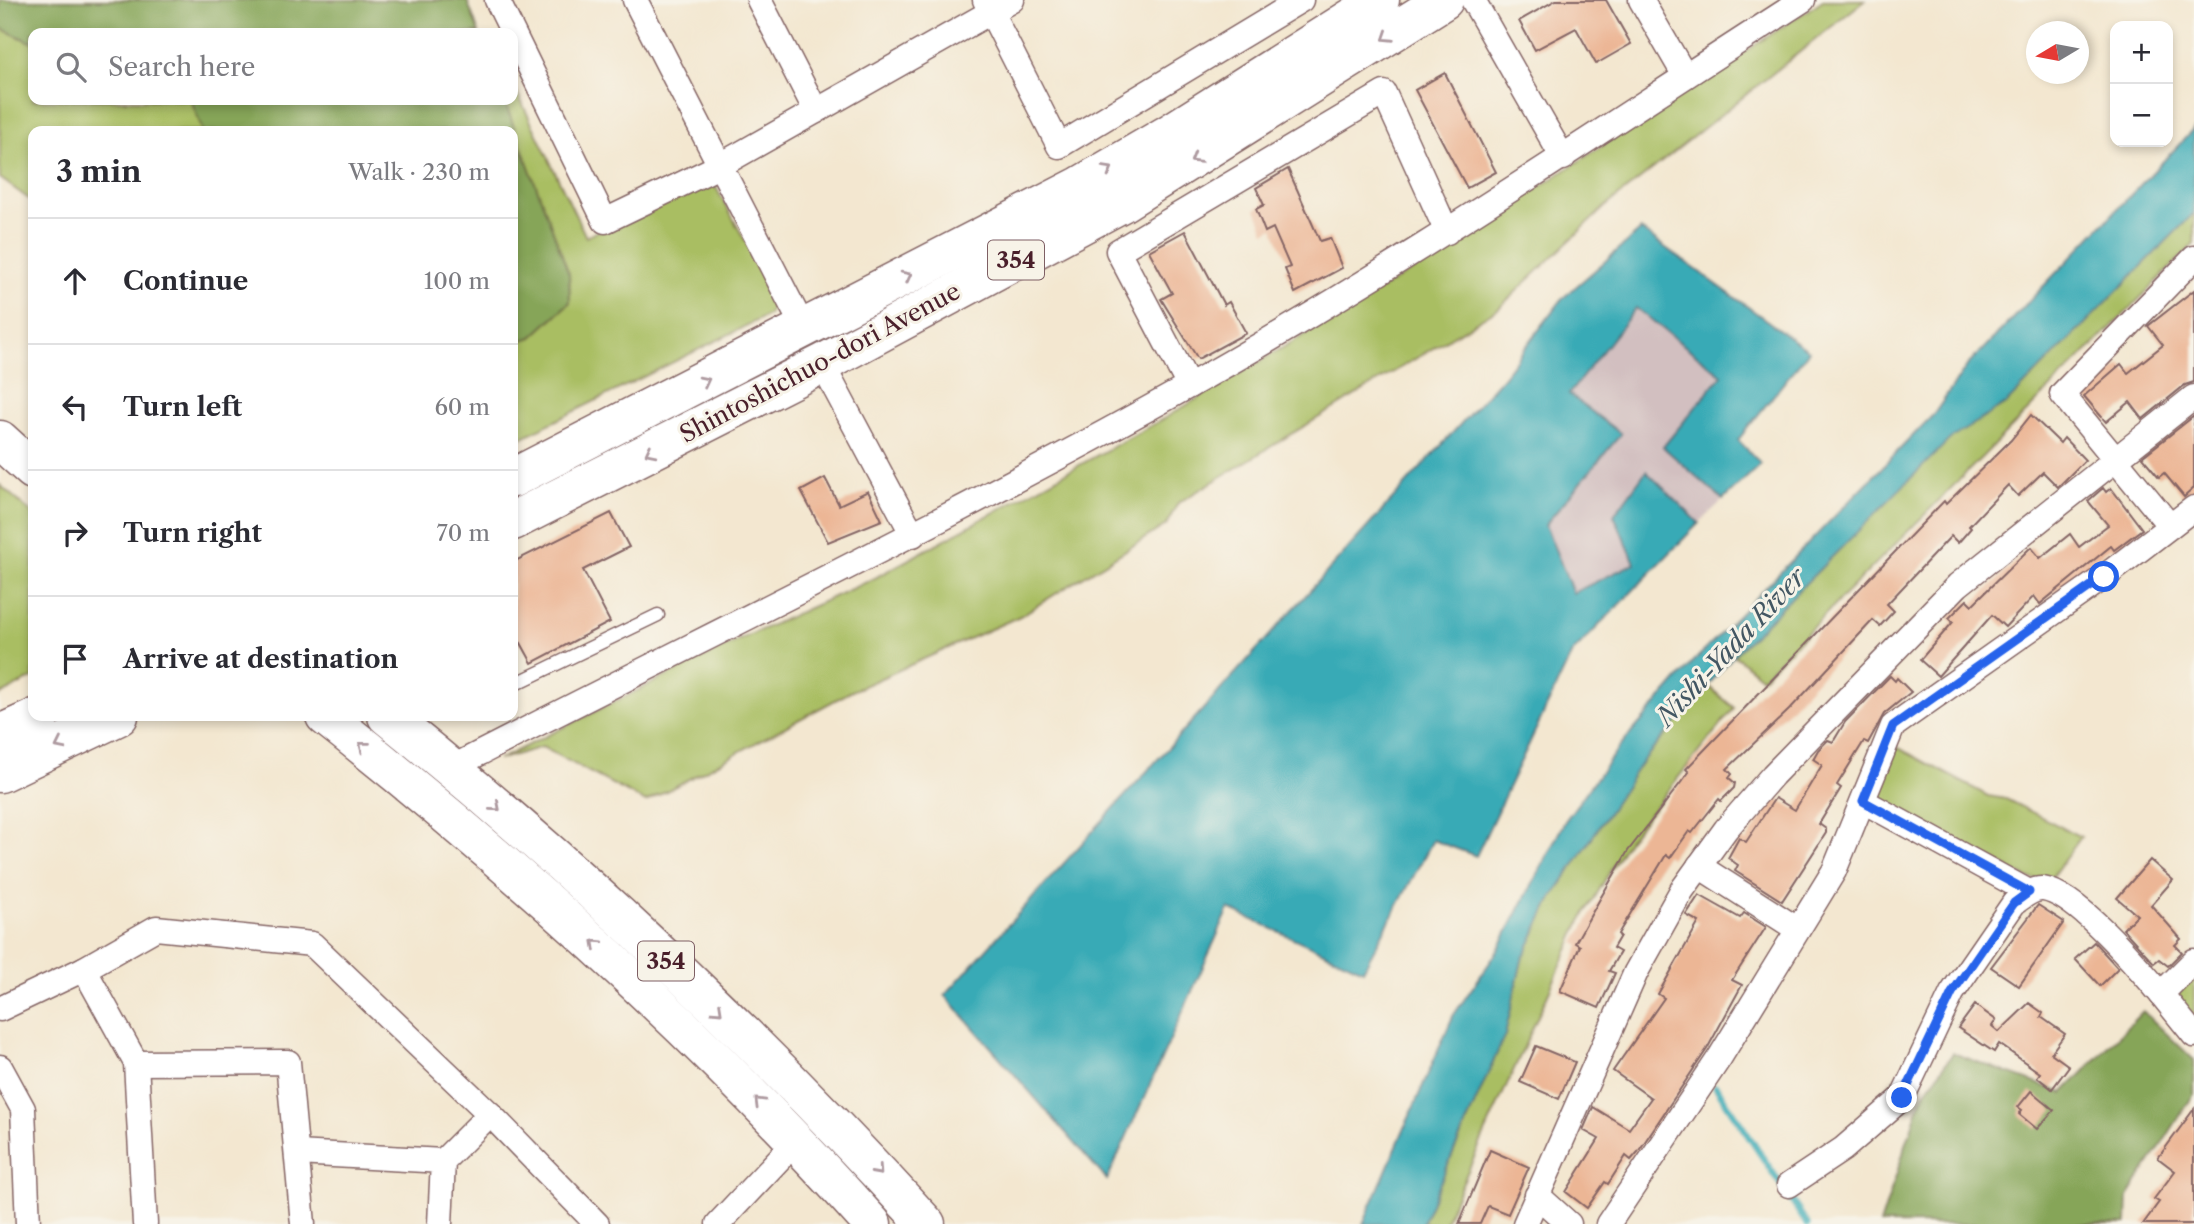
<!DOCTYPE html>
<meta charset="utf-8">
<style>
:root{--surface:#fff;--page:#f2f2f3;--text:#2b2b33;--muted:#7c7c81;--line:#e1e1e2}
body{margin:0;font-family:"Libre Caslon Text",serif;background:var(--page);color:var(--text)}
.controls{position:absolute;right:21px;top:21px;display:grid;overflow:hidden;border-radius:14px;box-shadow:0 4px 10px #0003}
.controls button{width:63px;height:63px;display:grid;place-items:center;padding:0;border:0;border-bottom:2px solid var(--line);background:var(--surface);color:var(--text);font:35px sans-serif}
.compass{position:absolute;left:2026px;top:21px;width:63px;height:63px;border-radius:50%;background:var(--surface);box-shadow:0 4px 10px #0003;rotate:260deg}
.stop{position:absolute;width:21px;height:21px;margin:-16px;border:5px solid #2563eb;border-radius:50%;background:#fff}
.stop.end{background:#2563eb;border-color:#fff;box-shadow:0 2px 7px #0008}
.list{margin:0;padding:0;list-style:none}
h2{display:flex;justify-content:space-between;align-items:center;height:91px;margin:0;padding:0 28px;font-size:30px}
h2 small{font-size:23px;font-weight:400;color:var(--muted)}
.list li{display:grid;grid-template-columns:46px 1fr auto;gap:21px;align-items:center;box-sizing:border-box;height:126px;padding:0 28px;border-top:2px solid var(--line)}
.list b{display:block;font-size:26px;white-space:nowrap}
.list em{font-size:23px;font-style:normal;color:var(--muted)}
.icon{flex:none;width:38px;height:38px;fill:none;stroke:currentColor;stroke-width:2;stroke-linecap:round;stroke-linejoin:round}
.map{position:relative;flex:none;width:2194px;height:1224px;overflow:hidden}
.search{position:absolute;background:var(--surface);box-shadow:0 4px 10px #0003;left:28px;top:28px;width:490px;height:77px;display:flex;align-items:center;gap:18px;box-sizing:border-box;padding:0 24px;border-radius:14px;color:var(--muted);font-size:26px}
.panel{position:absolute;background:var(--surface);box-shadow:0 4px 10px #0003;left:28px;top:126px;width:490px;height:595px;border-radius:14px}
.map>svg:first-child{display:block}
.industrial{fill:#d2bfc0}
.green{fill:#a9be62;stroke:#7a6e46;stroke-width:2}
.forest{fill:#86a558;stroke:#686242;stroke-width:2}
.water{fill:#39aab6;stroke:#426470;stroke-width:2}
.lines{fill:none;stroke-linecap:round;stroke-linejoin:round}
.stream{stroke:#39aab6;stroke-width:7}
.building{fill:#ecb695}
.service-casing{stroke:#856565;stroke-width:15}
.minor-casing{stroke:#856565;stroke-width:27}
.primary-casing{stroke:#856565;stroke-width:41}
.trunk-casing{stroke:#856565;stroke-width:41}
.service{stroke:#fff;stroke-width:12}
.minor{stroke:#fff;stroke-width:24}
.primary{stroke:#fff;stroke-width:38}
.trunk{stroke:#fff;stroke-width:38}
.oneway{stroke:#ae9aa0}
.route{stroke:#2563eb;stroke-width:9}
.labels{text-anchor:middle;stroke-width:6;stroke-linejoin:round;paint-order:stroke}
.shield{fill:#f7f3e8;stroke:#7e5f64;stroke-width:2}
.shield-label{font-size:23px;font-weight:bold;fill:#4a1f2b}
.street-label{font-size:24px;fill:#4a1f2b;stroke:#f7f3e8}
.water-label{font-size:26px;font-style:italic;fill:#435763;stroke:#f7f3e8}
</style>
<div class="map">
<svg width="2194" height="1224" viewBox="0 0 2194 1224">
<rect width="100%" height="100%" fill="#f7f3e8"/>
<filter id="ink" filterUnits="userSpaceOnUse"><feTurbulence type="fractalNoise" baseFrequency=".0143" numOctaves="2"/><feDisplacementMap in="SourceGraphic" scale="14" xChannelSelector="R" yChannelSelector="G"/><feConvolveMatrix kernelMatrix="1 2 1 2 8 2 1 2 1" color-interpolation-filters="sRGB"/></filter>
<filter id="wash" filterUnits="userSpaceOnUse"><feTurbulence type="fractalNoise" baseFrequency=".00686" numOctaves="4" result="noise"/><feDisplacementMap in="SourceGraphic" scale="28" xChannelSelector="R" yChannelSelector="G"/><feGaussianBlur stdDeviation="1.57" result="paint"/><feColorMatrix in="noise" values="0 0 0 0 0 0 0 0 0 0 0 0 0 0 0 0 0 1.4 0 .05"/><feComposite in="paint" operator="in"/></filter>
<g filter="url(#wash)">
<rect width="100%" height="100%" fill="#f3e7d0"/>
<polygon class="industrial" points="1637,308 1722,375 1664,446 1723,500 1699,523 1646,471 1636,563 1573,593 1545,525 1620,435 1569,394"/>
<g class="green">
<polygon points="1823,0 1865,0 1605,207 1499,308 1178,503 1166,525 1020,616 852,691 646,802 542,747 498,760 743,638 873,579 1165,418 1426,262"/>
<polygon points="0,28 33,43 33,100 191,100 203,131 33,131 33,202 0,178"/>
<polygon points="513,84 586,237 704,177 713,182 777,299 768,315 513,442 513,343 532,337 570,302 569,274 504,100 513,100"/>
<polygon points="2194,213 2194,244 1762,678 1734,655 1950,438 2007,403"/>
<polygon points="0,485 33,514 33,678 0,695"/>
<polygon points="1708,686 1734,708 1629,839 1581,921 1444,1224 1422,1224 1505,1035 1522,960 1551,900 1641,763"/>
<polygon points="1895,746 1988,796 2006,799 2081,837 2048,882 2027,878 1878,800 1875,793"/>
<polygon points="2194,972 2194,1019 2178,997 2180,985"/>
</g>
<g class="forest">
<polygon points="0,0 467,0 479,33 33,33 33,43 0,28"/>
<polygon points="191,100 504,100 569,274 570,302 532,337 513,343 513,131 203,131"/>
<polygon points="2143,1011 2194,1060 2194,1094 2128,1197 2127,1224 1880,1224 1921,1099 1953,1053 2063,1093"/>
</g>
<g class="water">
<polygon points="2194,129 2194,213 2007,403 1950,439 1734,655 1641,763 1551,900 1522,960 1505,1035 1422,1224 1363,1224 1453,1016 1497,952 1565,821 1620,746 1695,660 1934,414 1967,366"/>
<polygon points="1641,230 1809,351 1738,440 1761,464 1723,500 1663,447 1722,375 1636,308 1569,394 1621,434 1545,525 1573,593 1635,563 1614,515 1646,471 1699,523 1572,653 1476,856 1433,840 1363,970 1229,909 1107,1180 945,995 1503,377 1563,298"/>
</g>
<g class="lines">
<polyline class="stream" points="1716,1087 1807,1224"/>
</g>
<g id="blocks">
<g class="building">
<polygon points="1556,0 1606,0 1631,44 1596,64 1576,28 1535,50 1519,21"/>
<polygon points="1445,73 1496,172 1467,188 1415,90"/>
<polygon points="1288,169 1320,241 1330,238 1342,268 1295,293 1285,269 1290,267 1273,228 1265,232 1256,209 1264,205 1256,188"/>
<polygon points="1185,231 1224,305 1229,302 1246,333 1198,359 1161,299 1172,293 1149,251"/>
<polygon points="2194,290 2194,382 2185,385 2143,419 2130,402 2106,422 2084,396 2121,364 2128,373 2163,345 2148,326"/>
<polygon points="2031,415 2060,443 2064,438 2085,460 2058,487 2043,472 2018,496 2008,485 1969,526 1971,528 1958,543 1951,536 1887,604 1894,611 1880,626 1873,620 1789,710 1727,769 1732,774 1729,778 1735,783 1734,788 1721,801 1719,799 1692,833 1689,831 1670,858 1666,855 1618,934 1620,936 1613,948 1620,952 1609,971 1615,973 1599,1008 1560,991 1580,946 1575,943 1601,897 1628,851 1689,772 1686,769 1944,501 1946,504 2011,440"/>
<polygon points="2194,416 2194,488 2184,497 2164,473 2159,477 2142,457"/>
<polygon points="825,478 839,505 868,491 882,520 828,542 801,491"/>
<polygon points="2103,488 2106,492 2111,488 2142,529 2114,550 2111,546 2040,604 2034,596 2005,627 1992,615 1938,676 1920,660 1953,622 1949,618 1967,600 1972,605 2031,547 2040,558 2070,534 2079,547 2108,525 2088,501"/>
<polygon points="611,513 629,547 583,570 610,622 532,663 521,643 513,648 513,562"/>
<polygon points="1890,676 1895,681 1897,678 1911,692 1884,714 1868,743 1864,741 1837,785 1841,788 1819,824 1826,829 1826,833 1782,901 1735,871 1738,865 1728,858 1739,838 1746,842 1775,798 1795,810 1822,765 1813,759 1818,750 1828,740 1833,742 1845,722"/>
<polygon points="2150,860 2173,880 2151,905 2181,939 2175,945 2182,952 2168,966 2159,959 2154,963 2123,929 2137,915 2117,898"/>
<polygon points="1699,895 1740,918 1744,913 1766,927 1732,980 1742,985 1707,1049 1638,1152 1631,1160 1626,1156 1608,1184 1605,1182 1587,1208 1566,1192 1599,1139 1583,1130 1593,1107 1629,1129 1651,1098 1613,1071 1664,998 1658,994 1699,922 1686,915"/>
<polygon points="2038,905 2064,922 2019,986 1991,967"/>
<polygon points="2094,942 2118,968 2100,986 2075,959"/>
<polygon points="2029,1003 2043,1013 2041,1017 2065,1034 2051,1053 2069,1066 2052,1089 2037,1077 2040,1073 1999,1044 1994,1052 1958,1028 1975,1005 1996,1020 1992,1026 1999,1032"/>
<polygon points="1536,1046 1575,1062 1559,1099 1520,1082"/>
<polygon points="2031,1091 2054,1110 2037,1129 2019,1114 2022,1110 2018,1107"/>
<polygon points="2194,1109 2194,1224 2143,1224 2159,1202 2154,1199 2175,1171 2158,1158"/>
<polygon points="1490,1150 1529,1167 1508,1214 1488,1206 1480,1224 1459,1224"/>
</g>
</g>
</g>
<g filter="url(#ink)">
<use href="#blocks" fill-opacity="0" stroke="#856565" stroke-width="2"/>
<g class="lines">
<g class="service-casing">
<polyline id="service" points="513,685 658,615"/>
</g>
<g class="minor-casing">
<g id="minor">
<polyline points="497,0 605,221 719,166 1012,0"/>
<polyline points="635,0 804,329"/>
<polyline points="759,0 816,111"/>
<polyline points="985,0 1059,146 1301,0"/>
<polyline points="1473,0 1563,158"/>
<polyline points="1641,0 1685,76"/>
<polyline points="822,364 913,535"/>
<polyline points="1189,386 1118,251 1384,93 1447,232"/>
<polyline points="2170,526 2062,394 2194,258"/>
<path d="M451,768C697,641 946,522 1187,387C1399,268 1599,131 1803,0"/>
<polyline points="1863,801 2029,892"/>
<polyline points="1699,866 1797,929"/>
<polyline points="2194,961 2161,994 2194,1035"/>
<polyline points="84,969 156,928 312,944 490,1114 597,1224"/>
<polyline points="0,1009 84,969 136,1063 145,1224"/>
<polyline points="136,1063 288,1062 303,1224"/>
<polyline points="0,1067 23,1109 28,1224"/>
<polyline points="297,1153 443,1161 440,1224"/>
<polyline points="443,1161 490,1114"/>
<path d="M1789,1185L1843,1149L1902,1098L1952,993L2014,903C2023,897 2032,888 2043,889C2077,894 2139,968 2161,994"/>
<polyline points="1537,1195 1569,1224"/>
<polyline points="718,1224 797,1140"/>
<polyline points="1525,1224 1636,972 1682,890 1726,829 1773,775 1958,585 2194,397"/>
<polyline points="1608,1224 1720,1057 1834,871 1893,726 2104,577 2194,508"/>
</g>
</g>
<g class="primary-casing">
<g id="primary">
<polyline points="0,734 40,716"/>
<polyline points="0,773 119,716"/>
</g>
</g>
<g class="trunk-casing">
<g id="trunk">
<polyline points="0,440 33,470"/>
<polyline points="513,478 1080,186 1167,135 1380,0"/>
<polyline points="513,521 822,364 1122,203 1444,0"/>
<path d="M325,716C521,871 705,1037 872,1224"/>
<path d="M387,716C580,871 760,1042 926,1224"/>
</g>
</g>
<use href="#service" class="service"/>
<use href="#minor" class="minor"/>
<use href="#primary" class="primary"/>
<use href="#trunk" class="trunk"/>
</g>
<defs><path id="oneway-chevron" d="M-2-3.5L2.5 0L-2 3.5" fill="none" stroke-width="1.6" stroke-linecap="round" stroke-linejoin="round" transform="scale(1.75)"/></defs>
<g class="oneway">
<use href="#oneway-chevron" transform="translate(1387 37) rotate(147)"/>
<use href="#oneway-chevron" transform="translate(1195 159) rotate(149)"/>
<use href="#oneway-chevron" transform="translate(1108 170) rotate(-30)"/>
<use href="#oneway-chevron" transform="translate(907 276) rotate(-27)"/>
<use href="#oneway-chevron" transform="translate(705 381) rotate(-27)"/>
<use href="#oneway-chevron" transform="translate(650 452) rotate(153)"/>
<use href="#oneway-chevron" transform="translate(60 745) rotate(154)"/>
<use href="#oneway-chevron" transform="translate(363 746) rotate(-142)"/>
<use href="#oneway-chevron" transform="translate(496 807) rotate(41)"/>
<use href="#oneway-chevron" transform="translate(596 944) rotate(-137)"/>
<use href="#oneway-chevron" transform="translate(718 1010) rotate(43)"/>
<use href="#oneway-chevron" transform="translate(759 1102) rotate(-135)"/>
<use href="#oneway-chevron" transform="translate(878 1171) rotate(48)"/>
</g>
</g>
<g class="lines" filter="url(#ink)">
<polyline class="route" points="1902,1098 1952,993 2014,903 2029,892 1863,801 1893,726 2104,577"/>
</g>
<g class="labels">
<g class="shield">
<rect x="988" y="240.5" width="56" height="39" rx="5"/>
<rect x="638" y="941.5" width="56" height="39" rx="5"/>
</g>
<g class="shield-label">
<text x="1016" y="268">354</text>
<text x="666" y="969">354</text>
</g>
<g class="street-label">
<text transform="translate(820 363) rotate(-28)" y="8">Shintoshichuo-dori Avenue</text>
</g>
<g class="water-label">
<text transform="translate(1731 647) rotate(-47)" y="9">Nishi-Yada River</text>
</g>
</g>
</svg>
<div class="controls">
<button>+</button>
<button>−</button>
</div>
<svg class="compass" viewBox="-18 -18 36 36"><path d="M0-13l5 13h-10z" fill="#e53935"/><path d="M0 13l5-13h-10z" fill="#7c7c81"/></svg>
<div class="stop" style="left:2104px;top:577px"></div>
<div class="stop end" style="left:1902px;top:1098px"></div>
<div class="search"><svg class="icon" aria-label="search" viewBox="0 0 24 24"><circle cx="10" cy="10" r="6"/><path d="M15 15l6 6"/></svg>Search here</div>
<section class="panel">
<h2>3 min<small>Walk · 230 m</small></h2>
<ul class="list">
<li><svg class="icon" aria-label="ahead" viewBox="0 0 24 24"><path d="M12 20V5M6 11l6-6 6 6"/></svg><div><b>Continue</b></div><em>100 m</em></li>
<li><svg class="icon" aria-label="left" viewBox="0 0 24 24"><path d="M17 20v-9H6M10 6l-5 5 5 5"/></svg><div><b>Turn left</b></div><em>60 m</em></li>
<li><svg class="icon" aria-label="right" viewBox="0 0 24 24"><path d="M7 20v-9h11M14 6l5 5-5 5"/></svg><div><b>Turn right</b></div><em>70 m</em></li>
<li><svg class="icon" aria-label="arrive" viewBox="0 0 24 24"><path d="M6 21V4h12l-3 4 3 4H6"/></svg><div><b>Arrive at destination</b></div></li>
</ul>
</section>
</div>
